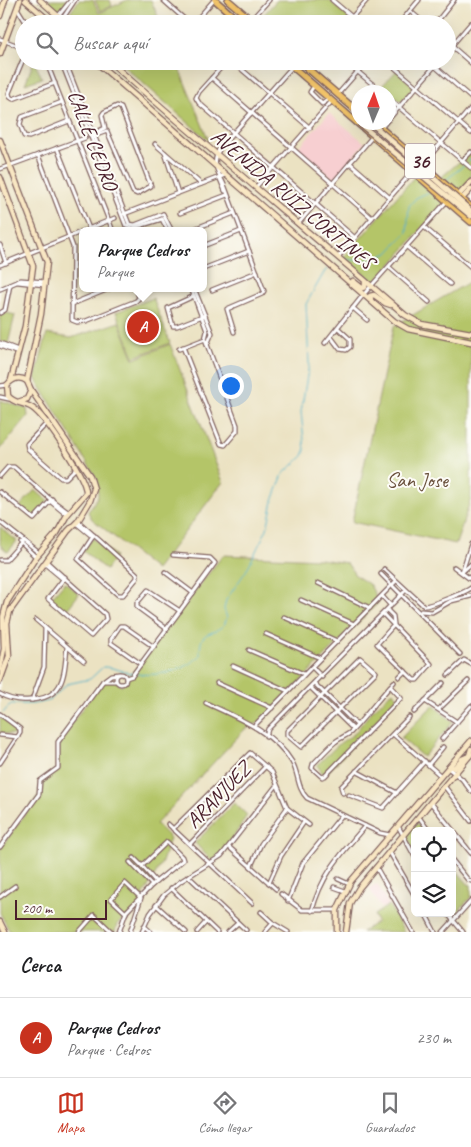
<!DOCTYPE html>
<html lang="es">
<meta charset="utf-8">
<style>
:root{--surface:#fff;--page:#f6f6f6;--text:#202124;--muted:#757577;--line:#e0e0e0;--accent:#c8321e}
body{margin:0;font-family:Caveat,sans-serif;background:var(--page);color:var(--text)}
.controls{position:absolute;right:15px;bottom:15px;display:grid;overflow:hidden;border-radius:8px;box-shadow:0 5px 20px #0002}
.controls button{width:45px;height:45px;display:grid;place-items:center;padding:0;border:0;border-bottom:1px solid var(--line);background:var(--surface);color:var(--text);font:25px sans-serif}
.compass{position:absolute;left:351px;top:85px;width:45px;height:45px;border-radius:50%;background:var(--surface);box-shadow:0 5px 20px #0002;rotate:2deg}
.scale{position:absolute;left:15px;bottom:12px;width:92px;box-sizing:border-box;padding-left:5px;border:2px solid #4a1f2b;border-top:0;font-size:14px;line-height:18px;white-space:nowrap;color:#4a1f2b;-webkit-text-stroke:4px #fdfcf7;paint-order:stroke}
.you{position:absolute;left:230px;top:385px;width:18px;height:18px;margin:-12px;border:4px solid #fff;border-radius:50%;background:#1a73e8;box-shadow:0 0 0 8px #1a73e833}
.badge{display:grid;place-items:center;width:32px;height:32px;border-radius:50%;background:var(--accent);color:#fff;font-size:16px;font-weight:700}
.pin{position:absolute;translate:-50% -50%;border:2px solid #fff;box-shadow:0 1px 5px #0006}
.popup{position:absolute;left:79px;top:227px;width:128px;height:65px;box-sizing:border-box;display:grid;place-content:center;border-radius:8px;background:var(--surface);filter:drop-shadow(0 1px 4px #0005);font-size:16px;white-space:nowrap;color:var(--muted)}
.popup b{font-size:19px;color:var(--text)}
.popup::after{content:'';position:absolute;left:50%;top:100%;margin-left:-10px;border:10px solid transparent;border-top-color:var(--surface)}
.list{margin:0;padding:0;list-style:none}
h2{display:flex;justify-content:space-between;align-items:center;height:65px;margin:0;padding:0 20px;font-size:21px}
h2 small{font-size:16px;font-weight:400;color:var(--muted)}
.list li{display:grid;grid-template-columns:32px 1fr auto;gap:15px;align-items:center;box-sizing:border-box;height:80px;padding:0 20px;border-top:1px solid var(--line)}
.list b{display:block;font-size:19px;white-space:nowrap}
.list p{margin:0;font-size:16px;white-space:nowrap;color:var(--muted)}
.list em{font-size:16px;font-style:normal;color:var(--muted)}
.icon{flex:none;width:28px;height:28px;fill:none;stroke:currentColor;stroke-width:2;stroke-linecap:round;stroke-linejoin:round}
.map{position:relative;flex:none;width:471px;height:932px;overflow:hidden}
.search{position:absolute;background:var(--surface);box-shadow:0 5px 20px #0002;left:15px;right:15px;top:15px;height:55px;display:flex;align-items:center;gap:12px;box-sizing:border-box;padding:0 18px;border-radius:28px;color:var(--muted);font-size:19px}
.sheet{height:145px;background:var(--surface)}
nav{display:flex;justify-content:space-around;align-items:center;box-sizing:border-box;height:70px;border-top:1px solid var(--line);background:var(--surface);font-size:14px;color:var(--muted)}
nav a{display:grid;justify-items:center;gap:2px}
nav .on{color:var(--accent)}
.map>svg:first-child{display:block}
.built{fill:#f7cfd1}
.green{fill:#b4c568;stroke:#7f724a}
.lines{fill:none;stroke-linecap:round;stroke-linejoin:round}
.stream{stroke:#4bafca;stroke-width:1}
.street-casing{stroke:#826360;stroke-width:5.5}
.secondary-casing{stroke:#826360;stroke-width:7}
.primary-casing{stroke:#826360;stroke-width:8}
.street{stroke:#fff;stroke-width:3}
.secondary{stroke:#f9e7c3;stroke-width:4.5}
.primary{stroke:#f1c369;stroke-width:5}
.secondary-bridge-casing{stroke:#826360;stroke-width:7;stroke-linecap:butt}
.secondary-bridge{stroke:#f9e7c3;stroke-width:4.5}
.labels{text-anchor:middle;stroke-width:4;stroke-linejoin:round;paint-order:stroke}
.shield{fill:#fdfcf7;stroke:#806168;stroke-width:1}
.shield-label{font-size:20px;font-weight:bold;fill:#4a1f2b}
.street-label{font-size:21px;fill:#4a1f2b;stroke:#fdfcf7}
.park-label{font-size:21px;fill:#6a513d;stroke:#fdfcf7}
</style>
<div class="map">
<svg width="471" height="932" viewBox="0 0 471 932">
<rect width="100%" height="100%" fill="#fdfcf7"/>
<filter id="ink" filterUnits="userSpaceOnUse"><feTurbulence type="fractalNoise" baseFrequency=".02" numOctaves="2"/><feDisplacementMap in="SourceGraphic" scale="10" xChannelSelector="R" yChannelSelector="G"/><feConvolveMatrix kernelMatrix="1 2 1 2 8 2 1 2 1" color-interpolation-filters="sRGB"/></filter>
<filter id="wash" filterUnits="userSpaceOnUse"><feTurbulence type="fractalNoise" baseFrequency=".0096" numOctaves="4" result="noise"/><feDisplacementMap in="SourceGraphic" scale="20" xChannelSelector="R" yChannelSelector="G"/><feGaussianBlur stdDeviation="1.12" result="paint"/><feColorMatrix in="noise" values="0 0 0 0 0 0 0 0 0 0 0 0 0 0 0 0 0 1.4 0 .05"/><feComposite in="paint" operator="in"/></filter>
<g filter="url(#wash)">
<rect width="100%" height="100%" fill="#ebe2c2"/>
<g class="built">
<polygon points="329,113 365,143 334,179 298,148"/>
<polygon points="377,884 389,905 381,908 369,888"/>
</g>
<g class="green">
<polygon points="45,0 68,0 59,12"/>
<polygon points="79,0 93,0 99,13 127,0 151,0 161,24 75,24 67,17"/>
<polygon points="95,0 110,0 112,6 100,11"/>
<polygon points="277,0 329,0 349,18 344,24 264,24 259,20"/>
<polygon points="34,61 42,78 25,84"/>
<polygon points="118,61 176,61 209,141"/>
<polygon points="397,70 414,87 401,102 382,86"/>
<polygon points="471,152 471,182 458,196 439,179"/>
<polygon points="415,176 446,201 375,283 344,257"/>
<polygon points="471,281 471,498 456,544 352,522 394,326"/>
<polygon points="153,298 170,343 134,357 116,312"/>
<polygon points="7,313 15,315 8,344 0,341 0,316"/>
<polygon points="119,322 134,359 170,344 223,482 156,570 92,519 88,512 98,496 97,479 35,378 47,334 71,338"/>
<polygon points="0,400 27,409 28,416 0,450"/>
<polygon points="35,490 48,501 33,518 20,506"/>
<polygon points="0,527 17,541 8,552 0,545"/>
<polygon points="93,538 115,556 106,570 83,551"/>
<polygon points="223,555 320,559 347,563 355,575 370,585 379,602 260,722 245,729 156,824 170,838 162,862 144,894 143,905 117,924 115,932 10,932 0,913 0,849 40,793 41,781 58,768 59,740 103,681 110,677 122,686"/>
<polygon points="65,582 79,594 65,612 50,599"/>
<polygon points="393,691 398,698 326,774 323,774 317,765 340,743 354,734 371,712"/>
<polygon points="433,705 453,722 423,757 401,738"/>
<polygon points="0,717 18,731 17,735 0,733"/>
<polygon points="234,803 247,815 228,846 214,860 210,859 195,843"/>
<polygon points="417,823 425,831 415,831 415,854 406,836"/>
<polygon points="452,865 468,884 471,885 471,897 452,918 449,913 452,913"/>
<polygon points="389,905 404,932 362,932 377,922 374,915"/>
</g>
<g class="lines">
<g class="stream">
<polyline points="468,162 471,159"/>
<polyline points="445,181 464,165"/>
<polyline points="344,260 372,260 388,253 407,232 409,206 416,198 429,192"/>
<path d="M3,713L11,704H33L49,701L67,684L90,679L103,667C113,667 121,671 130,673C155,677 181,673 200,656C200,628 207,639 224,625L227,618L224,609L226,600L246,571L267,529L273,501L283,474L303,456L305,450L301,412L309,364L306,304L325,271L330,267"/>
</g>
</g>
</g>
<g filter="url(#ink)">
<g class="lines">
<g class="street-casing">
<g id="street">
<polyline points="163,0 190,24"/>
<polyline points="332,0 352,17"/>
<polyline points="17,8 27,24"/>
<polyline points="410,11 425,24"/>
<polyline points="251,20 269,0"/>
<polyline points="52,24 71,0"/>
<polyline points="59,24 75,0"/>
<polyline points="193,24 214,0"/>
<polyline points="346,24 367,0"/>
<polyline points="399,24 419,0"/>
<polyline points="435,24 454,0"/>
<polyline points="0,39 24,48"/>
<polyline points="447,42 471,63"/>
<polyline points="447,51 471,23"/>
<polyline points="24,57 9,93 10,97 13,99 55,83"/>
<polyline points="46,61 113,231"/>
<polyline points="61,61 126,226 133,228 162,219"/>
<polyline points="65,61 129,224 135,225 163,214"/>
<polyline points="227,61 199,92 196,98 199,103 355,238"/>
<polyline points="232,61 310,128"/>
<polyline points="387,61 471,133"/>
<polyline points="429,61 471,98"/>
<polyline points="308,69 314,61"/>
<polyline points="358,72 382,92"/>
<polyline points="212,78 372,218"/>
<polyline points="314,86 310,92 322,104 329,99"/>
<polyline points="338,94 367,61"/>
<polyline points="388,98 471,168"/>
<polyline points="62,102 22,117 20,124 24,136 29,137 69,121"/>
<polyline points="388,120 439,61"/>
<polyline points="381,128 386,122"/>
<polyline points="90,135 105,128 102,115 104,112 117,106 121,108 151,186 137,194 133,192 107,131 91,137"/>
<polyline points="155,144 201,184"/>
<polyline points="57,148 90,231"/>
<polyline points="165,153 178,193"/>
<polyline points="38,155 73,247 72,320 77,322 86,321 136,301 139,298 136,288"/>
<polyline points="463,160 471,152"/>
<polyline points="350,163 390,198"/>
<polyline points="423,164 471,108"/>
<polyline points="0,169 85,138"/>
<polyline points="220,179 225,191"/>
<polyline points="256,187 332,101"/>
<polyline points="180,213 227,195"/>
<polyline points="124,214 225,175"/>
<polyline points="163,214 172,231"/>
<polyline points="162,219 168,231"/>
<polyline points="298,224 372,137"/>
<polyline points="424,227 471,267"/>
<polyline points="88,229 115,218"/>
<polyline points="189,231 234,213"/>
<polyline points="0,245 6,263"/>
<polyline points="203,246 241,231"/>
<polyline points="407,247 450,284"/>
<polyline points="338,257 412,172"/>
<polyline points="0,265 83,231"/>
<polyline points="389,267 429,302"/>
<polyline points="203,269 249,251"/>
<polyline points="18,282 45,285"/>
<polyline points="191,288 207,331 205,339"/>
<polyline points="194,288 212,333 207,345"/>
<polyline points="0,289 21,280 45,282"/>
<polyline points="212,290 257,272"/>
<polyline points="194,296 168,308 173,326 177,326 205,315"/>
<polyline points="72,304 111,288"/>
<polyline points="353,308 367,320"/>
<polyline points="0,313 5,310 10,285"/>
<path d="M234,332L227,309L262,294L264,291L225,187C219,172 210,165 220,148L292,67"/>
<polyline points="331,337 340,349 346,350 350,347 350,339 338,328"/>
<polyline points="0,343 18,350"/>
<polyline points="325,343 364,294 447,201"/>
<polyline points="0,346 18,353"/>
<polyline points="183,347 221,444 225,445 237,431 237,425 205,339"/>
<polyline points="179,349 205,339"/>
<polyline points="0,386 7,385"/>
<polyline points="0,397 9,399"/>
<polyline points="48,422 27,444 28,449 61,478 66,478 76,468"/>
<polyline points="0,476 8,467 14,467 49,498 69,513"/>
<polyline points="0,492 34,519 52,499"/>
<polyline points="50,501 67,515"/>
<polyline points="78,521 137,574 137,578 123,595 118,595 78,559 94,535"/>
<polyline points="0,522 39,553"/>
<polyline points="76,523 93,537"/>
<polyline points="20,542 36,557"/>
<polyline points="0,560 6,560 23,541"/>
<polyline points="47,562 68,581 105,614 106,619 91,636 48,599 65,577"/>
<polyline points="45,564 63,579"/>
<polyline points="454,567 470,579"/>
<path d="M384,569L424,606C430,606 466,592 471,588"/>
<polyline points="165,572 193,593"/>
<polyline points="462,572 471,544"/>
<polyline points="462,572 471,564"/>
<polyline points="381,574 460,654"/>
<polyline points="318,583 370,608"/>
<polyline points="382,596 391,606"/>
<polyline points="301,600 354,624"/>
<polyline points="387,610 393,616 394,624"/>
<polyline points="421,611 432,612 451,601 471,596"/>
<polyline points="383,614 431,664 417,680 414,680 377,644 394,625"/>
<polyline points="284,617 337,641"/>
<polyline points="36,620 84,661"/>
<polyline points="167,629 137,607 137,603 148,590 180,611"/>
<polyline points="266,634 320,658"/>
<polyline points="249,650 304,674"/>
<polygon points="360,658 376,672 301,747 287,735 287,731"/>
<polyline points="141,664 111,643 111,639 120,626 124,626 154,647"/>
<polyline points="233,666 288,691"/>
<polyline points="312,667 322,677"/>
<circle cx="121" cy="679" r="5"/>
<polyline points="448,675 464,660 471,664"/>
<polyline points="399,677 405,671"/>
<polyline points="126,678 132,676 215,563 210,558 173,555"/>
<polyline points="103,681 116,681"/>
<polyline points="217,683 272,708"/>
<polyline points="315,684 357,725"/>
<path d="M390,686L401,698L325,776L322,777L312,768L313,764C320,757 327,749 335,742C340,738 346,736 351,732C366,716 379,698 394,682"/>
<polyline points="311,688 353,729"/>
<path d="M0,694C10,700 19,701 30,700C65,698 64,675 67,647"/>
<polyline points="32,700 44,667 45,628"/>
<polyline points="425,701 457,722"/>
<path d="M206,703C236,717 274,732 292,762C299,774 297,788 307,798L380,833L390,835"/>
<polyline points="439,709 468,681"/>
<polyline points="414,712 443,683"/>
<polyline points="0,714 20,729 20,733 0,763"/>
<polyline points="254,726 396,581"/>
<polyline points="393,734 441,776"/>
<polyline points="0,735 18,737"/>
<polyline points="266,736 268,729 405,591"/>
<polyline points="442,739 471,706"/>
<polyline points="429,764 443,747"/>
<polyline points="448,768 462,779 471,791"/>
<polyline points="356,771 397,793"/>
<polyline points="445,787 471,821"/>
<polyline points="343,793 341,787 409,717"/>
<polyline points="349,795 383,808 425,761"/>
<polyline points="431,803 471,853"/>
<polyline points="419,817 429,831"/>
<polyline points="168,824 252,903"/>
<polyline points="398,826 415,857"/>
<polyline points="173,829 250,753 272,772 287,808 309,825"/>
<polyline points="190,844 266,766"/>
<polyline points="0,847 39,794 40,781 58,768 58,742 103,681 111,675 119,674"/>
<polyline points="230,848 276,889"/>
<polyline points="389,851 415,896"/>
<polyline points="452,860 468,880 471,881"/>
<polyline points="130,862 152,885"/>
<polyline points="142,866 156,882"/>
<polyline points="251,866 261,844 287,808"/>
<polyline points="376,867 413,932"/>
<polyline points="188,876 246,930"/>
<polyline points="338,879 349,884"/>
<polyline points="269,883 281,856 304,822"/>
<polyline points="334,887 345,891"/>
<polyline points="171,888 217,932"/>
<polyline points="281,894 302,910 337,910"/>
<polyline points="0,897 15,886"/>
<polyline points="288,901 303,863 342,815"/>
<polyline points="156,905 186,932"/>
<path d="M312,911C321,875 342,853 365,826"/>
<polyline points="261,912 273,923 288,932"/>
<polyline points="126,913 111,899 125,883 141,898 130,932"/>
<polyline points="425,913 435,932"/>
<polyline points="447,913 463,932"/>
<polyline points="144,926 151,932"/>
<polyline points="79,932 94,915 112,932"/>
<polyline points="119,932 126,912 152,885 183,860 182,857 167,842 142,866 134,858"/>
<polyline points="142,932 150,914 164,895 181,881 221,856 276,786"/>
<polyline points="197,932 206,922"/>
<polyline points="228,932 238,923"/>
<polyline points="265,932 273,923"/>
<polyline points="443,932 471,901"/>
</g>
</g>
<g class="secondary-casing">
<g id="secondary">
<polyline points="25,0 53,24"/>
<polyline points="40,0 67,24"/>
<polyline points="0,16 5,0"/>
<polyline points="0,54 20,0"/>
<polyline points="95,61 394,321 408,329 471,342"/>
<path d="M109,61C206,147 307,230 405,315L421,324L471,333"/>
<polyline points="0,140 47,262 41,314 27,381"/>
<polyline points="0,177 33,266 25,326 11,380"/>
<polyline points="456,198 471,182"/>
<polyline points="460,201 471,189"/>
<polyline points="353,281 362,288 365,287 365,282"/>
<polyline points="371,300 370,296 374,295 385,303 391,305"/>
<path d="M0,669L4,649L3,617L7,602L36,557L57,533L67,515L86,493C87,479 47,420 35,410C27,402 15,405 8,396L7,385C13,378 19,376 27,381L31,390L27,399L18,402"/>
<polyline points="0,681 9,656 7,623 10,611 68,531 78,521 90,501 94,489 90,476 31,390"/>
<polyline points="450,766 454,768 462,759 469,756 471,749"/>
<polyline points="0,922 5,932"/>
<polyline points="337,932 337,910 351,881 471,741"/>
<polyline points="346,932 350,903 359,888 471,754"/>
</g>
</g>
<g class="primary-casing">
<g id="primary">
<polyline points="215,0 242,24"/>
<polyline points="228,0 256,24"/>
<polyline points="286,61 471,222"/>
<polyline points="299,61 358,112"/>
<polyline points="374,122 471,207"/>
</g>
</g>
<use href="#street" class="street"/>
<use href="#secondary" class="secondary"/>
<use href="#primary" class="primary"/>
<g class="secondary-bridge-casing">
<g id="secondary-bridge">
<polyline points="370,122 471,211"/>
<polyline points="359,123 471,216"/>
</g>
</g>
<use href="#secondary-bridge" class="secondary-bridge"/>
</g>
</g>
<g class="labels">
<rect class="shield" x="405" y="143.5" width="30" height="35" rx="4"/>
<g class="shield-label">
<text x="420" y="168">36</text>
</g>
<g class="street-label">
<text transform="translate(93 140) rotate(69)" y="7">CALLE CEDRO</text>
<text transform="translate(293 199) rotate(40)" y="7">AVENIDA RUÍZ CORTINES</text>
<text transform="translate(218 795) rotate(-46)" y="7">ARANJUEZ</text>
</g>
<g class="park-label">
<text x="417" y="487">San Jose</text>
</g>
</g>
</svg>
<div class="controls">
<button><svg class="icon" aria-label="locate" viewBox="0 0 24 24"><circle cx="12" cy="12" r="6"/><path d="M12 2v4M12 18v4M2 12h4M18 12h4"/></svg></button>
<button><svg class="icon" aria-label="layers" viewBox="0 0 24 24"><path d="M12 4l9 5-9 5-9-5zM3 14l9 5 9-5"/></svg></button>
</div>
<svg class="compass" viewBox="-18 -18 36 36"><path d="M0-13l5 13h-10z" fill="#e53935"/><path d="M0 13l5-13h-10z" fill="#757577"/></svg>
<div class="scale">200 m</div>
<div class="you"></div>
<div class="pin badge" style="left:143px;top:327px">A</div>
<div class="popup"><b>Parque Cedros</b>Parque</div>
<div class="search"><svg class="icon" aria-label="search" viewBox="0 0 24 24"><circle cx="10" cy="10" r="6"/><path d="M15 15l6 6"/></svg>Buscar aquí</div>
</div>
<section class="sheet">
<h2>Cerca<small></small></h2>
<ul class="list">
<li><span class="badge">A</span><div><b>Parque Cedros</b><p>Parque · Cedros</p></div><em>230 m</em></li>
</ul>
</section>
<nav>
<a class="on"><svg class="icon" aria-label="map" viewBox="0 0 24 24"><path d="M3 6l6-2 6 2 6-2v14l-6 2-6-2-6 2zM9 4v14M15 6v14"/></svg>Mapa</a>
<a><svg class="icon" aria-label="directions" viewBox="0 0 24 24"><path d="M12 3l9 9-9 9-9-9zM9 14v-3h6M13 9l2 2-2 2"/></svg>Cómo llegar</a>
<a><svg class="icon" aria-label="saved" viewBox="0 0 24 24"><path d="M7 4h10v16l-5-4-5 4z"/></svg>Guardados</a>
</nav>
